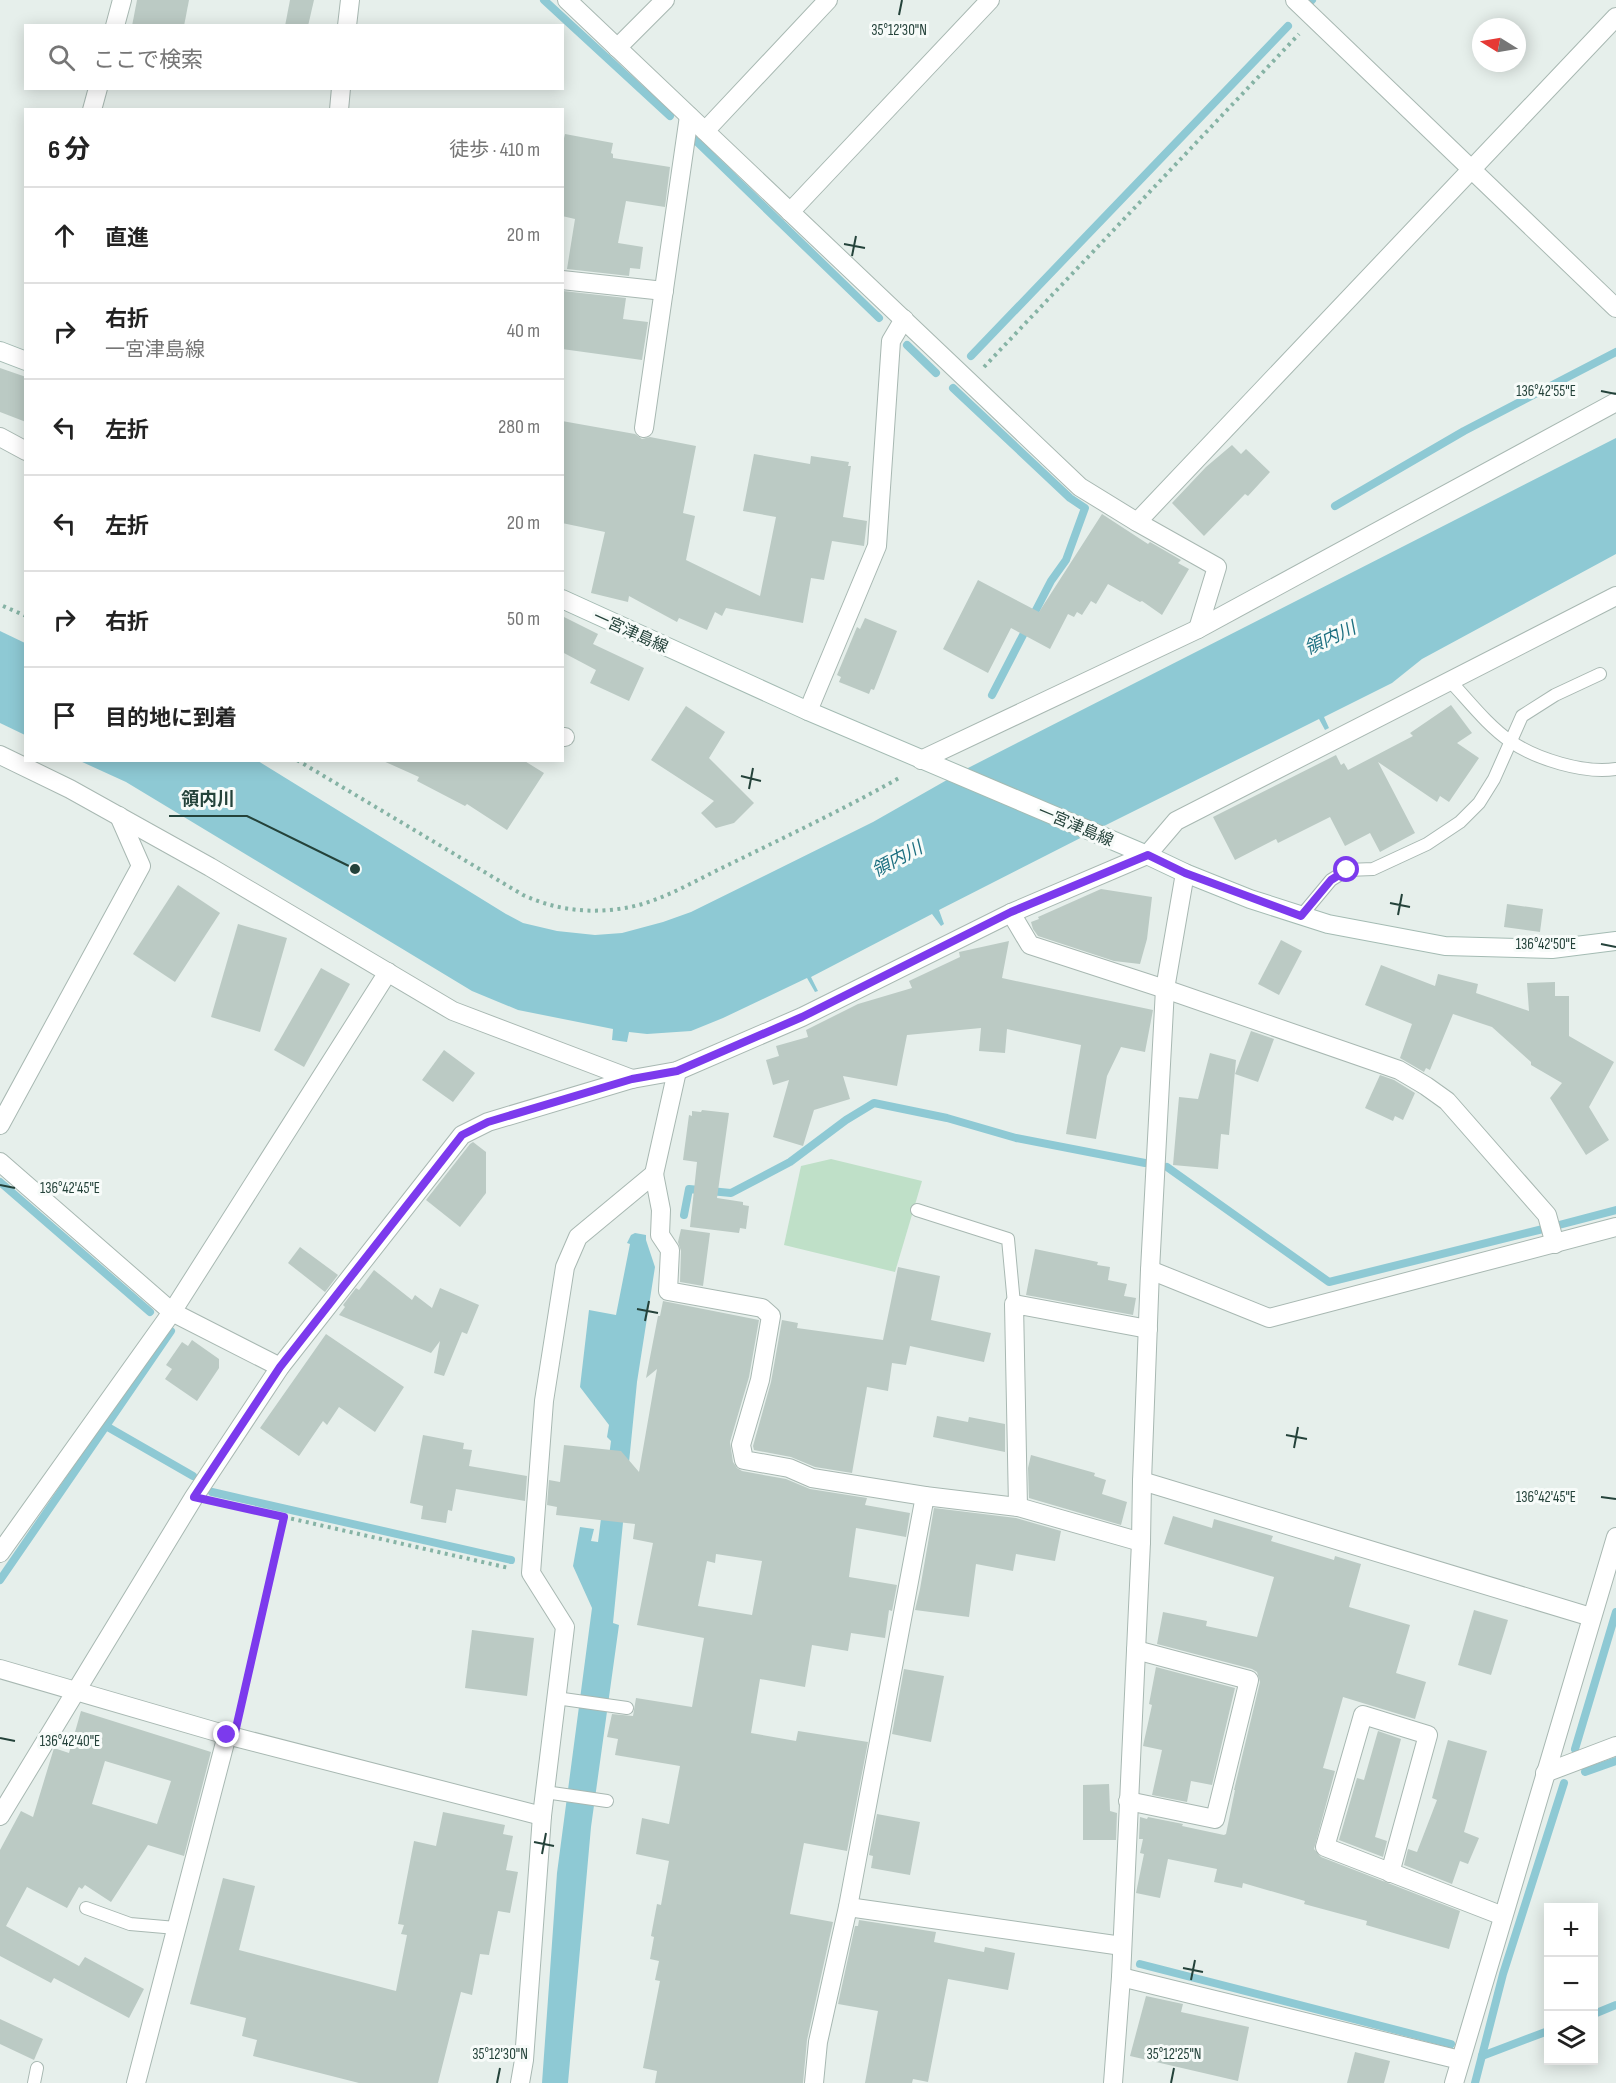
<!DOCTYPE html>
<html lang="ja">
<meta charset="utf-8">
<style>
:root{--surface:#fff;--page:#f2f2f2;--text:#222;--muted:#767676;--line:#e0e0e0}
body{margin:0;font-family:"Sofia Sans Condensed","Noto Sans JP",sans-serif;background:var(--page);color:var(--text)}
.controls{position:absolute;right:18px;bottom:18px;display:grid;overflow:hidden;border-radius:0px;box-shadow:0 3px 15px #0003}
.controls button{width:54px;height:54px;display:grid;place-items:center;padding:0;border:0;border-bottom:2px solid var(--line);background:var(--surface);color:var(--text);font:30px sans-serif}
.compass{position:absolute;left:1472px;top:18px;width:54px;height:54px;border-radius:50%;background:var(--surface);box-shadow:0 3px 15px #0003;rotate:281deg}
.stop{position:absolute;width:18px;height:18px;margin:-14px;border:4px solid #7c3aed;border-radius:50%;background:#fff}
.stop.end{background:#7c3aed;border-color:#fff;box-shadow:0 2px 6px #0008}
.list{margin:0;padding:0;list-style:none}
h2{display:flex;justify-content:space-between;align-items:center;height:78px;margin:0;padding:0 24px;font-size:26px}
h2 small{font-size:20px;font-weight:400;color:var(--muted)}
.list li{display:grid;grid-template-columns:39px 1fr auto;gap:18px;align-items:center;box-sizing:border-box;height:96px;padding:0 24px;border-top:2px solid var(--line)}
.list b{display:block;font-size:22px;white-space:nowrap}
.list p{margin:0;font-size:20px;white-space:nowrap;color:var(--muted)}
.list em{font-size:20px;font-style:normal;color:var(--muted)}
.icon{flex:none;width:33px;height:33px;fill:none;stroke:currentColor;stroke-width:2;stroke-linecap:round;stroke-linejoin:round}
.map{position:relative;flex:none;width:1616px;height:2083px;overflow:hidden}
.search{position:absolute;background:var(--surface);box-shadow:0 3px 15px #0003;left:24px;top:24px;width:540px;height:66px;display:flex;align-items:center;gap:15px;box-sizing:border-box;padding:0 21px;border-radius:0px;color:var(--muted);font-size:22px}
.panel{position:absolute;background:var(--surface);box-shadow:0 3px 15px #0003;left:24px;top:108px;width:540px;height:654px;border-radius:0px}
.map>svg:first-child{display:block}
.green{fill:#bfe0c8}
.water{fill:#8ec9d4}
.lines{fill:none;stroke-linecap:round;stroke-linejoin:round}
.stream{stroke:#8ec9d4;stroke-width:8}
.building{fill:#bbcac4;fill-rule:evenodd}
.lane-casing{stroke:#a8b8b2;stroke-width:14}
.street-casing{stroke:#a8b8b2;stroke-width:20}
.secondary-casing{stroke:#a4bbb3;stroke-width:20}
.path{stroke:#86b3a5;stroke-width:4;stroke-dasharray:3 4.5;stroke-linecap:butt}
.lane{stroke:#fff;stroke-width:12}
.street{stroke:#fff;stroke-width:18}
.secondary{stroke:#fff;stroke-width:18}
.route{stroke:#7c3aed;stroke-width:8}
.ticks{fill:none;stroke:#24423a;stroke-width:2}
.labels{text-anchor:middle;stroke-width:6;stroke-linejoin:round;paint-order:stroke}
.street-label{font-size:16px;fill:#24423a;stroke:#f7fbf9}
.water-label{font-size:18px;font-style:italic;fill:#1c6f80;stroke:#f7fbf9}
.ticks-label{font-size:15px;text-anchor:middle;fill:#24423a;stroke:#f7fbf9;stroke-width:6;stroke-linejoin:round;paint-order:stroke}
.leader{fill:none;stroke:#24423a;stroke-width:2}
.callout-dot{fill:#24423a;stroke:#f7fbf9;stroke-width:2}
.callout-label{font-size:18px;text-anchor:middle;font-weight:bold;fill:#24423a;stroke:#f7fbf9;stroke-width:6;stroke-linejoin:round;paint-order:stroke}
</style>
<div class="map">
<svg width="1616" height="2083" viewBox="0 0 1616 2083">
<rect width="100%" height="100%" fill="#e6efeb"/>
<polygon class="green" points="831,1159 922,1181 895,1272 784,1245 801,1166"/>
<g class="water">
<polygon points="1616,438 1616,554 1422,659 1392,683 1324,717 1329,728 1325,730 1319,719 1104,826 939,910 944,924 941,926 932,914 811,977 818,991 815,992 807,978 723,1018 691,1031 647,1034 629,1032 627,1042 612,1040 613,1029 518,1010 472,991 126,782 80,761 258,761 506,914 523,923 557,931 595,935 622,933 663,922 691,912 873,822 968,768"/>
<polygon points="0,631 25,643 25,735 0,723"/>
<polygon points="635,1233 646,1235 646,1240 655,1267 637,1382 613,1623 619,1625 591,1827 568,2083 542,2083 557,1873 592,1608 573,1566 580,1527 594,1529 591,1541 598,1542 611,1441 607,1437 609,1425 580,1387 589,1310 616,1315 630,1244 627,1243 631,1235"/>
</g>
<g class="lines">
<g class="stream">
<polyline points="544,0 670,116"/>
<polyline points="1311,1 1312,0"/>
<polyline points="695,140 879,318"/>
<polyline points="907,345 936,373"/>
<polyline points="971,356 1288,26"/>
<polyline points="953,388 1070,498 1085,508 1066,560 1051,581 992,695"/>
<polyline points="1335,506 1464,431 1616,352"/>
<polyline points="1167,1167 1329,1282 1543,1229"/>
<polyline points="0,1182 150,1312"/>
<polyline points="684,1215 689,1189 731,1193 790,1162 846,1120 874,1103 947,1118 1016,1138 1145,1163"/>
<polyline points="1559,1225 1616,1210"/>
<polyline points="106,1426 171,1331"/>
<polyline points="212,1492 511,1560"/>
<polyline points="0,1580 106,1426 193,1476"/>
<polyline points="1575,1749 1616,1612"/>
<polyline points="1585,1772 1616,1761"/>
<polyline points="1140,1964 1451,2044"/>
<polyline points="1594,2014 1616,2005"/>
<polyline points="1482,2056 1548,2031"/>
<polyline points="1475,2083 1503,1974 1564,1783"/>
</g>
</g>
<g class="building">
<polygon points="137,0 189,0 184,26 132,26"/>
<polygon points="290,0 314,0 308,26 285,26"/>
<polygon points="565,134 613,143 611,153 613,154 613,158 670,167 665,207 626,201 618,243 643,247 640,269 630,268 629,276 567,269 575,219 562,216 562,147"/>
<polygon points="563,291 626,298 623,319 648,322 642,360 562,349"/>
<polygon points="0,368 26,377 26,422 0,412"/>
<polygon points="562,421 635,434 642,439 650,437 696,446 683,513 695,516 686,560 760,596 776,517 743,511 754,454 810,464 811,456 849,462 848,466 851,466 843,517 867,521 864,546 832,541 824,580 811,578 803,623 726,608 722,616 715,612 707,630 679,618 677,622 629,596 628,602 591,593 605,532 562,523"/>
<polygon points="1232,445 1241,454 1246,449 1270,472 1248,496 1245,494 1204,536 1172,503 1206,467"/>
<polygon points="1102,514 1148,544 1150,542 1181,560 1178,563 1189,569 1162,615 1142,601 1140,602 1108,584 1096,604 1091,601 1082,615 1077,612 1074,617 1068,614 1050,649 1011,628 988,673 943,649 978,580 1039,612"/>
<polygon points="562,616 598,634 593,644 644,668 629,701 590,683 596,670 562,652"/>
<polygon points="865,618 897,631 874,690 871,689 869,694 839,682 841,677 837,675 857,627 860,629"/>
<polygon points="1451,705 1472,733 1457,743 1479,758 1449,802 1440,796 1437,802 1378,762 1415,833 1380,852 1370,833 1345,846 1330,817 1278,843 1276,839 1235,860 1213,817 1336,755 1341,765 1344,763 1348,770 1413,736 1410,733"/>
<polygon points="686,706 725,732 709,758 754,803 734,823 716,828 701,813 714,801 651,760"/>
<polygon points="381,760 523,760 544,773 507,830 467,804 465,806 417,781 419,777"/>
<polygon points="178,885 220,913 175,982 133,954"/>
<polygon points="1101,889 1152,897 1147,939 1140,964 1114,961 1038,936 1033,929 1031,922 1039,919 1038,917"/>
<polygon points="1507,904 1543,909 1540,932 1504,927"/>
<polygon points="238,924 287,938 260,1032 211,1017"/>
<polygon points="1281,940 1302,951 1279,995 1258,984"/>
<polygon points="1009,941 1002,978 1153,1010 1145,1052 1121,1047 1107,1076 1096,1139 1066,1134 1081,1045 1007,1029 1005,1053 979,1051 981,1028 907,1035 897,1086 843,1076 850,1099 814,1110 803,1146 773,1137 789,1080 773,1085 766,1060 779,1056 776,1046 808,1037 806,1030 858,1004 912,988 909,981 960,957 959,952"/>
<polygon points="1381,965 1435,986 1438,974 1478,984 1476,993 1529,1011 1527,983 1555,982 1555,996 1569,996 1569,1036 1614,1062 1589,1107 1609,1140 1586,1155 1550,1098 1562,1083 1531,1065 1531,1062 1492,1027 1453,1014 1430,1070 1426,1068 1424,1072 1400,1058 1412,1024 1365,1005"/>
<polygon points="321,968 350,984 304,1067 274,1050"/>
<polygon points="1251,1031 1274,1039 1258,1082 1235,1074"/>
<polygon points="444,1050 475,1073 453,1102 422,1080"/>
<polygon points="1210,1053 1236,1060 1229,1135 1221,1134 1218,1169 1173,1165 1179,1097 1198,1099"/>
<polygon points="1380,1075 1394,1080 1415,1093 1403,1120 1395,1116 1393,1121 1365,1108"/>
<polygon points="702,1110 729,1113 717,1198 743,1202 743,1205 749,1206 746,1229 740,1228 739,1233 690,1227 697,1162 683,1160 689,1115 692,1116 692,1111 701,1112"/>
<polygon points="473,1142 486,1152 486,1193 460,1227 426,1200 470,1144"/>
<polygon points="681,1229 710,1233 703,1286 680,1282 681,1251 678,1242"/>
<polygon points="300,1247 338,1275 325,1292 288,1263"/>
<polygon points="1035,1249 1098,1262 1097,1265 1110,1267 1108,1280 1127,1284 1124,1296 1136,1298 1133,1315 1026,1295"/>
<polygon points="898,1267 940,1276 931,1320 991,1333 984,1362 910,1346 906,1365 892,1363 888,1391 867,1387 852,1473 815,1467 791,1457 754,1450 753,1446 771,1382 782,1320 798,1323 797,1328 883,1340"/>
<polygon points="374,1270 412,1300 415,1295 432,1308 440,1288 479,1305 467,1334 462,1332 444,1376 434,1373 440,1341 431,1353 339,1315 345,1307 343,1305 356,1288 359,1290"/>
<path d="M663,1301L759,1320L749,1377L730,1442L733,1462L737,1468L742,1471L786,1479L810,1489L867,1498L865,1505L910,1513L906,1537L856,1528L849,1577L897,1585L892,1611L889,1610L885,1638L851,1633L848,1651L812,1645L805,1687L760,1679L751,1733L796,1741L798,1731L868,1742L847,1851L804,1843L790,1914L833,1922L807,2040L803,2083H655L657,2071L643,2068L660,1981L655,1980L659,1961L650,1959L654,1937L651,1936L657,1904L661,1905L669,1861L636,1854L642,1818L669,1824L680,1766L615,1755L618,1739L607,1737L612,1714L633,1716L636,1698L692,1707L704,1638L637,1625L653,1543L633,1539L635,1524L556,1515L557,1507L547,1505L549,1480L560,1482L564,1445L621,1451L639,1472L657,1369L646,1378L658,1316H660ZM716,1554L762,1561L752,1615L698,1606L707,1561L715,1563Z"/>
<polygon points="326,1334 404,1387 375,1432 339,1407 327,1425 323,1421 299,1456 260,1428"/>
<polygon points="192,1340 219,1359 219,1368 197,1401 165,1379 172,1369 166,1365 182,1342 188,1346"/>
<polygon points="937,1416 968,1422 969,1417 1005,1424 1005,1452 933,1437"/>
<polygon points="423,1435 464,1443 463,1449 472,1450 469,1466 527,1476 525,1501 456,1489 452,1511 448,1510 446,1523 421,1519 423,1506 410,1503"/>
<polygon points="1031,1455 1095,1473 1094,1476 1106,1480 1102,1494 1127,1502 1121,1525 1029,1498 1028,1468"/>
<polygon points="934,1508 1016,1518 1061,1531 1055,1561 1016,1554 1013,1571 976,1564 969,1617 915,1610 920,1589"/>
<polygon points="1173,1516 1212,1528 1214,1519 1273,1536 1271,1541 1334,1560 1335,1556 1361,1564 1349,1607 1410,1625 1396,1673 1426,1682 1415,1719 1343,1697 1323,1768 1335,1771 1314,1849 1321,1857 1460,1911 1449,1949 1366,1925 1367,1921 1304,1904 1305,1901 1243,1883 1242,1888 1214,1882 1217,1869 1168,1859 1160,1898 1136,1893 1144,1854 1140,1853 1143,1839 1139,1839 1140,1817 1147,1819 1148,1817 1183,1824 1182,1826 1224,1835 1226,1834 1235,1790 1234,1790 1260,1682 1257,1672 1252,1669 1157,1644 1163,1612 1207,1621 1206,1626 1257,1637 1274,1577 1164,1544"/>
<polygon points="1474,1610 1508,1620 1491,1675 1458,1665"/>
<polygon points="472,1630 534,1638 527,1696 465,1688"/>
<polygon points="1156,1667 1235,1688 1212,1785 1191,1781 1187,1802 1152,1795 1162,1750 1143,1746 1152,1705 1149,1704"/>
<polygon points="904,1669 944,1676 931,1742 892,1734"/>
<path d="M81,1711L211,1752L184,1856L148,1845L111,1902L85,1885L82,1889L79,1887L67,1908L27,1887L6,1926L79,1966L85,1957L144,1989L129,2018L54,1978L51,1983L0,1956V1850L21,1811L33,1817L54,1748L69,1753ZM105,1761L171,1781L157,1824L92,1804Z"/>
<polygon points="1378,1731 1401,1739 1375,1837 1387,1841 1383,1857 1339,1840 1357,1778 1364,1780"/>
<polygon points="1448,1740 1487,1751 1464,1832 1479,1838 1468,1864 1460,1861 1452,1884 1404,1865 1408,1849 1417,1852 1437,1800 1432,1798"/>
<polygon points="1109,1784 1110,1811 1117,1813 1116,1840 1083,1840 1083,1785"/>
<polygon points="443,1812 505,1825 503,1834 513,1836 506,1870 518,1872 510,1913 498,1911 489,1955 480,1954 472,1995 461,1992 438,2083 359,2083 253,2056 257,2040 242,2036 246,2018 190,2004 223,1878 255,1886 239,1950 396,1991 407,1935 401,1934 404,1925 398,1924 414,1841 436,1846"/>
<polygon points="877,1814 920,1822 910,1875 871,1868 873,1856 869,1855"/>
<polygon points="859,1920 936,1932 934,1942 984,1952 985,1947 1015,1953 1008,1990 948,1979 928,2082 913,2079 912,2083 865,2083 878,2011 838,2004 855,1926 858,1926"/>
<polygon points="1146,1996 1183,2004 1181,2012 1249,2027 1238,2081 1130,2056"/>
<polygon points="0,2019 43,2039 34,2060 0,2044"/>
<polygon points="1355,2052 1390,2061 1384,2083 1347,2083"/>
</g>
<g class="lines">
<g class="lane-casing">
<g id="lane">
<path d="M1450,681C1469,701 1487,725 1510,741C1536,759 1584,774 1616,769"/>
<polyline points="1301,916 1331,880 1347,870 1373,869 1427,844 1460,822 1479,803 1494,779 1522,716 1555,695 1600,674"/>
<polyline points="917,1210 1008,1239 1014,1304"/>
<polyline points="556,1698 627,1708"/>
<polyline points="545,1792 607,1801"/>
<polyline points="86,1908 130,1924 176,1928"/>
<polyline points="34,2083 37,2068"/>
</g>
</g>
<g class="street-casing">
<g id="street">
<polyline points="567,0 1080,487 1137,522 1217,567 1198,629"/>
<polyline points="1295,0 1616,308"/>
<polyline points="115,26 122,0"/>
<polyline points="347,26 350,0"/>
<polyline points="617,48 665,0"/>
<polyline points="92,110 98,88"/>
<polyline points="339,110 341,88"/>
<polyline points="705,131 828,0"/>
<polyline points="790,212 990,0"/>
<polyline points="562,280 664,291"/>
<polyline points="644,428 689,116"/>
<polyline points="0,437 26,451"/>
<polyline points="1137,522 1616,17"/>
<polyline points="808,711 877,546 891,341 904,319"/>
<polyline points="562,737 565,737"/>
<polyline points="0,755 70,789 210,867 453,1011 632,1079"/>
<polyline points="921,760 1198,629 1616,402"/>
<polyline points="1011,913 1030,945 1165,989 1399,1070 1426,1086 1447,1101 1547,1215 1555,1244"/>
<polyline points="0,1125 141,866 119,816"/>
<polyline points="0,1162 172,1312 280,1367"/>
<polyline points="654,1174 661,1210 660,1235 670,1250 668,1291 762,1308 771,1316 760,1380 741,1445 744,1460 789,1468 812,1478 925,1496"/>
<polyline points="1150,1270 1269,1318 1616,1227"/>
<polyline points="1142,1481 1591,1617"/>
<polyline points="1018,1507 1014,1304 1148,1329"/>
<polyline points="0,1553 172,1312 388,972"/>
<polyline points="0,1669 227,1735 542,1816"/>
<polyline points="1545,1773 1616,1746"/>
<polyline points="1128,1801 1215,1819 1249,1680 1136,1650"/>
<polyline points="0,1816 194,1497 280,1367 462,1135 488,1122 632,1079 677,1071 802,1017 1011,913 1147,855 1176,821 1616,596"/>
<polyline points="1390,1873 1428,1735 1363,1715 1325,1847 1503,1916"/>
<polyline points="848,1907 1122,1946"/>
<polyline points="1121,1977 1460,2060"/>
<polyline points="136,2083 227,1735"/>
<polyline points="520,2083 524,2060 542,1816 565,1627 531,1573 544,1401 565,1267 578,1237 654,1174 677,1071"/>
<polyline points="814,2083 818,2042 848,1907 925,1496 1018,1507 1141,1542"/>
<polyline points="1113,2083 1121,1977 1141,1542 1142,1481 1150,1270 1165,989 1185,873"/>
<polyline points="1454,2083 1616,1537"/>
</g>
</g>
<g class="secondary-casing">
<g id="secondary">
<polyline points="0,351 26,361"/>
<polyline points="562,599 808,711 1147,855 1185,873 1250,899 1328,924 1445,946 1552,949 1616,941"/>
</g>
</g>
<g class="path">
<polyline points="984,367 1299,34"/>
<polyline points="3,606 26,616"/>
<path d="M297,760L523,895C556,910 589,914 625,908C661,902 694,881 726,866C785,837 844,809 901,777"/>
<polyline points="218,1502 509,1568"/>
<polyline points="239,1715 284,1517"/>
</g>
<use href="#lane" class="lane"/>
<use href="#street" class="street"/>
<use href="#secondary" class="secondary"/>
</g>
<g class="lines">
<polyline class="route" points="227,1735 234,1737 284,1517 194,1497 280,1367 462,1135 488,1122 632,1079 677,1071 802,1017 1011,912 1148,855 1185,873 1301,916 1331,880 1347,870"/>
</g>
<path class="ticks" d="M899,15L902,0M844,244L865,248M852,256L856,236M1601,391L1616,394M741,776L761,781M749,789L753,768M1390,903L1410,907M1398,915L1402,894M1601,944L1616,947M0,1185L15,1188M637,1309L658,1313M645,1321L649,1301M1286,1435L1307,1439M1294,1448L1298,1427M1601,1497L1616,1499M0,1738L15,1741M534,1842L554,1846M542,1854L546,1833M1183,1968L1203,1972M1191,1980L1195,1960M497,2083L500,2068M1171,2083L1174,2068"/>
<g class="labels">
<g class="street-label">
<text transform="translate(631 631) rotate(24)" y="6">一宮津島線</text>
<text transform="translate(1076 825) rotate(23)" y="6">一宮津島線</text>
</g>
<g class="water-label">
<text transform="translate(1330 638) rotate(-25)" y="6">領内川</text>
<text transform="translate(897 859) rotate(-28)" y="6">領内川</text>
</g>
</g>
<g class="ticks-label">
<text x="899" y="35">35°12'30"N</text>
<text x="1546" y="396">136°42'55"E</text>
<text x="1546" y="949">136°42'50"E</text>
<text x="70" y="1193">136°42'45"E</text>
<text x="1546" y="1502">136°42'45"E</text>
<text x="70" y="1746">136°42'40"E</text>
<text x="500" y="2059">35°12'30"N</text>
<text x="1174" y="2059">35°12'25"N</text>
</g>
<path class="leader" d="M355 869L247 816H169"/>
<circle class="callout-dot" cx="355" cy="869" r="6"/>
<g class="callout-label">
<text x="208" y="805">領内川</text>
</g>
</svg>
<div class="controls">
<button>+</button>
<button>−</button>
<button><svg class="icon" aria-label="layers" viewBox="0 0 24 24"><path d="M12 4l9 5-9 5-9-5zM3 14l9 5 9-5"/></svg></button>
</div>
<svg class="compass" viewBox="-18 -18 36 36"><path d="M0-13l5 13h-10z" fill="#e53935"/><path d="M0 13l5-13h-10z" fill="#767676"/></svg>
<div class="stop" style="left:1347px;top:870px"></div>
<div class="stop end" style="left:227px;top:1735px"></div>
<div class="search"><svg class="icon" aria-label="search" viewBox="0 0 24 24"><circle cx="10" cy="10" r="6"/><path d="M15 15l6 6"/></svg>ここで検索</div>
<section class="panel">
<h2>6 分<small>徒歩 · 410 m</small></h2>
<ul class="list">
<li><svg class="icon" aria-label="ahead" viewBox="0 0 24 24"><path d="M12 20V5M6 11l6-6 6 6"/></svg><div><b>直進</b></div><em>20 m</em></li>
<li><svg class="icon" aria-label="right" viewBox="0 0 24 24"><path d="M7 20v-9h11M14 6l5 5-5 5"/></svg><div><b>右折</b><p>一宮津島線</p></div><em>40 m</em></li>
<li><svg class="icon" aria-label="left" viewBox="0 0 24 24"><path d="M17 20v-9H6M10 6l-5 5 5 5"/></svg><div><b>左折</b></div><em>280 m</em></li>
<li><svg class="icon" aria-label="left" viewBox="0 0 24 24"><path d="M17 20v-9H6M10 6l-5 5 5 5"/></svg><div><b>左折</b></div><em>20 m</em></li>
<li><svg class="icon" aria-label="right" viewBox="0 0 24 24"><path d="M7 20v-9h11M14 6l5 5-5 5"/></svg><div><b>右折</b></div><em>50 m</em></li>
<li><svg class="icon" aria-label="arrive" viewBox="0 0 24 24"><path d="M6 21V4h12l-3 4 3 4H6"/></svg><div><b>目的地に到着</b></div></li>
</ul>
</section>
</div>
